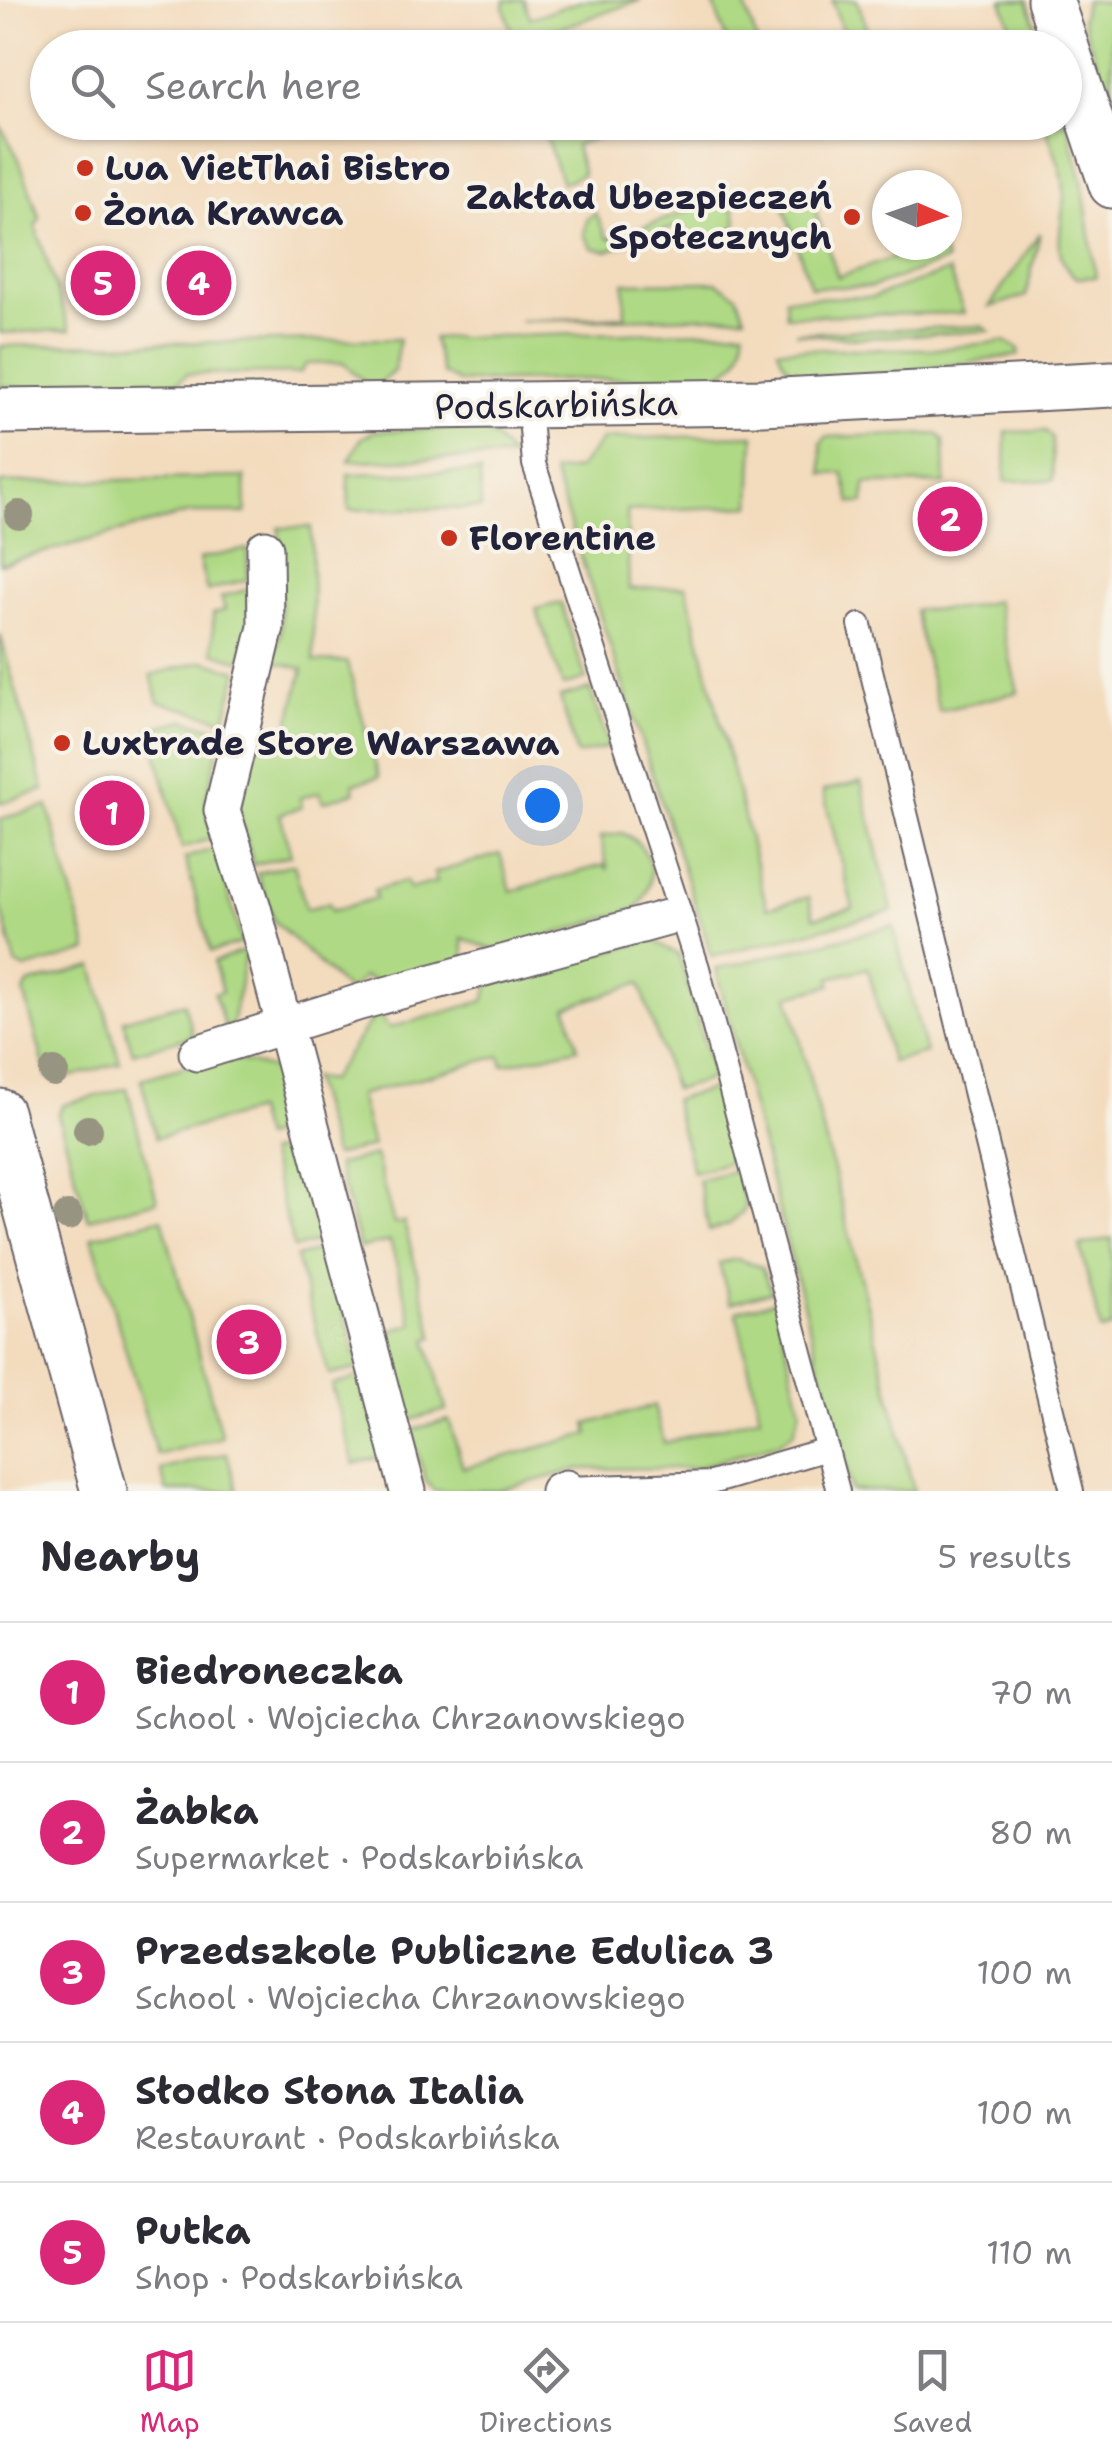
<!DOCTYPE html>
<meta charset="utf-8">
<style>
:root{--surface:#fff;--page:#f2f2f3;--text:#2b2b33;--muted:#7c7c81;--line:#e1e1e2;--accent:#db2777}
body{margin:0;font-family:"Shantell Sans",sans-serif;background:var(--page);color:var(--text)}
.compass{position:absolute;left:872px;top:170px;width:90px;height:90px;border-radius:50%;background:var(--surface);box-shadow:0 2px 8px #0004;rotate:92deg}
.you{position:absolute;left:542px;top:805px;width:35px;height:35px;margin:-25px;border:8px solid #fff;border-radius:50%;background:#1a73e8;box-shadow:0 0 0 15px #1a73e833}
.badge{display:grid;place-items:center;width:65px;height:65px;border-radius:50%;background:var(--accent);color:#fff;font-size:32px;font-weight:700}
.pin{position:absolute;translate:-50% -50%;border:5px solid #fff;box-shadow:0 2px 10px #0006}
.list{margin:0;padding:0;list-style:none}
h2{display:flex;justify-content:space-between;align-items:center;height:130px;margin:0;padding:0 40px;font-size:42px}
h2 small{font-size:32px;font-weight:400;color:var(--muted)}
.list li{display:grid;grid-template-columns:65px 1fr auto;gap:30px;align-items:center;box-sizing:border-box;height:140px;padding:0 40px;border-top:2px solid var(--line)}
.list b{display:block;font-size:38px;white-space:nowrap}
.list p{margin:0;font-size:32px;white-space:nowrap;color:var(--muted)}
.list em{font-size:32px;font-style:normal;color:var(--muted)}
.icon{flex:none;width:55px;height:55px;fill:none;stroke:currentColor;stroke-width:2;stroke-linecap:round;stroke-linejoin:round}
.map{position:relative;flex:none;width:1112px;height:1491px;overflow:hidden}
.search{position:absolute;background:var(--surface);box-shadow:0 2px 8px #0004;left:30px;right:30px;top:30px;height:110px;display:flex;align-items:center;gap:25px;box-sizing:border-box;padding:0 35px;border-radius:55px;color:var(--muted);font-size:38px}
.sheet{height:830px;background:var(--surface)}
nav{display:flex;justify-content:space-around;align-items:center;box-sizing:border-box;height:140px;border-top:2px solid var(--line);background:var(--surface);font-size:28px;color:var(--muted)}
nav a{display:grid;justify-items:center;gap:5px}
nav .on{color:var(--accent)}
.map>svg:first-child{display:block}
.green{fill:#afd984;stroke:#687e60;stroke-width:2.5}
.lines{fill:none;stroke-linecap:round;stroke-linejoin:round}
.service-casing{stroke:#6b6368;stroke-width:26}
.pedestrian-casing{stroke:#6b6368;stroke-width:39}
.minor-casing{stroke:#6b6368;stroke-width:49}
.service{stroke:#fff;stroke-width:22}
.pedestrian{stroke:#fff;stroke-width:35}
.minor{stroke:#fff;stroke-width:45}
.tree{fill:#979482}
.poi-dot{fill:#c8321e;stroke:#f7f3e8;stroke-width:4}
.labels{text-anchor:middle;stroke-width:8;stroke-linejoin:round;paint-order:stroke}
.poi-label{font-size:35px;font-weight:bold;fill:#22223b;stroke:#f7f3e8;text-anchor:start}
.street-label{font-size:35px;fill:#22223b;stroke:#f7f3e8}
</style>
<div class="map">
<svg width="1112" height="1491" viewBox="0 0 1112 1491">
<rect width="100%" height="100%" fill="#f7f3e8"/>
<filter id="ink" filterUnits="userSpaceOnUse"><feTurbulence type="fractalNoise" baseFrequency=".01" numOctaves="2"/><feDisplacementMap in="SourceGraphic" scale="20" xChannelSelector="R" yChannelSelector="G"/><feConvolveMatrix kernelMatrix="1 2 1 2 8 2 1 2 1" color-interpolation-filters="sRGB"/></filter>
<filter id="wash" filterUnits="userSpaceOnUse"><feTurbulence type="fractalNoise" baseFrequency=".0048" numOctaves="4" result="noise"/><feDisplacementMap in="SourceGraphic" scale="40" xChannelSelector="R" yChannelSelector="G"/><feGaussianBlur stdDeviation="2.25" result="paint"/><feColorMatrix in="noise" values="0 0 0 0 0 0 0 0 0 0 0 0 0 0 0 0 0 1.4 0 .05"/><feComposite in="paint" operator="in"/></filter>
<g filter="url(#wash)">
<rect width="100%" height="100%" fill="#f3dbbd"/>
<g class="green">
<polygon points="505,0 524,0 530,18 584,0 641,0 537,36 540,47 517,48 504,8"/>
<polygon points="712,0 743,0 759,47 729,47"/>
<polygon points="832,0 857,0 874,47 848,47"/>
<polygon points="1002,0 1027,0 1043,47 1018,47"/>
<polygon points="1085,0 1112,3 1112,105 1082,20"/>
<path d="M1065,115L1082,181L1096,277L1077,278C1047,257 1065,220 1064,191C1063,168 1051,144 1044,123L1064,122Z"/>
<polygon points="541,123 566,123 569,130 590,123 640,123 575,145 583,174 562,183"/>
<polygon points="0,125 19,159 40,219 35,225 70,330 0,333"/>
<polygon points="808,189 838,277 916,250 915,245 941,245 946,261 872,287 811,287 781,199"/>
<polygon points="712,203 735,210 737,222 727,237 689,247 680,225 607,251 592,248 584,235 587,219 596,213 608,239"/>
<polygon points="1040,233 1026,296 989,307"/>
<polygon points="949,271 964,313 786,316 785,298 873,297"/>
<polygon points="716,282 737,295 745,316 519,321 625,316 624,283"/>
<polygon points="982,326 989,331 857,338 795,333"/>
<path d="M744,330C745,355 735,368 713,377L459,382L442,373L433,338Z"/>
<polygon points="399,339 394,371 379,384 368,385 343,363 306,364 300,373 187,374 171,389 43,390 0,386 0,346"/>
<path d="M1005,341L1019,349V355C967,363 852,383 803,375C789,373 782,362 778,349H938Z"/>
<polygon points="474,428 493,436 511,457 349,461 361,439 374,431"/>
<polygon points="1046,431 1052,438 1053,480 1005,481 1006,432"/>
<polygon points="938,434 944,441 945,483 865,484 864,503 851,503 843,473 823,474 821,443 826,437"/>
<polygon points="754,435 751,506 627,511 629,589 686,586 767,908 809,897 814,918 853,908 823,791 861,782 892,911 712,956 553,472 578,469 603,439"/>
<polygon points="480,472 481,508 349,510 348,474"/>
<polygon points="245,477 246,513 189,513 0,564 0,483"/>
<polygon points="311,527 314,661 347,662 379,777 353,784 355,792 323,802 320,792 300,798 302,807 280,814 291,855 253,865 238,809 255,734 285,740 303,669 273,661 281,631 279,528"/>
<polygon points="247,549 248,579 207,591 199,559"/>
<polygon points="249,589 250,621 241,661 213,652 213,614 225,610 221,597"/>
<polygon points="996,601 1018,692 939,711 914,610 959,609"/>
<polygon points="561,603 586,679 563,686 536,609"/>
<polygon points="0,634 44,790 0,803"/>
<polygon points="203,661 238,671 225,720 159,702 151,675"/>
<polygon points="590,689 609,747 577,755 560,697"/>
<polygon points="184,720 223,730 206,801 213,838 182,848 150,729"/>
<polygon points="48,806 88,951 25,969 16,964 0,903 0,819"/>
<path d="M622,833C656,848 658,883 636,909L498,952L462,938L465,961L383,984L363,977L349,992L274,921L257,873L294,864L306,909L329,903L332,911L376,898L374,890L406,881L409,889L436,882L434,873L500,854L511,891L604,865L608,870L600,837Z"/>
<polygon points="216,848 242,943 211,952 185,858"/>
<polygon points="893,926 926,1053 891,1062 868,968 830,978 831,985 789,996 914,1491 852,1491 716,969"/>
<polygon points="653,940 679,955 714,1078 674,1090 640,983 567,1007 578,1048 503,1065 500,1056 359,1095 372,1146 334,1156 312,1078 329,1081 377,1012 389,1028 484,1001 491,980"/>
<polygon points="246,950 232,1025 225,1028 214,994 222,992 214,962"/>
<polygon points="93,966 120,1063 55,1081 47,1077 24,992 28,984"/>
<polygon points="184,1003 193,1036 133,1053 123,1020"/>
<polygon points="222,1056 278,1070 296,1136 276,1142 273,1135 263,1138 255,1111 156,1138 141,1079"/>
<polygon points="127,1088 157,1201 88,1219 58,1115 63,1105"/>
<polygon points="716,1088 737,1160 693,1172 673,1100"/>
<polygon points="298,1145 325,1240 294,1248 268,1153"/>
<polygon points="375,1155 394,1224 404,1222 434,1337 427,1340 446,1410 408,1421 383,1333 413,1324 390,1241 360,1248 337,1165"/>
<polygon points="739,1169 745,1209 730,1224 709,1231 698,1180"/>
<polygon points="162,1218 222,1437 157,1455 92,1237"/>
<polygon points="1112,1238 1112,1328 1101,1331 1080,1246"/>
<polygon points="326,1248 360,1368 329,1375 296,1257"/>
<polygon points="737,1259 761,1267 772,1292 730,1303 719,1263"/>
<polygon points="775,1301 801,1409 794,1432 778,1443 695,1468 578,1469 498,1491 434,1491 425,1479 411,1430 449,1420 463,1468 589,1434 587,1424 654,1406 664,1443 760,1416 736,1311"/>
<polygon points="362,1376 385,1456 354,1464 332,1385"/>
<polygon points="227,1453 237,1491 166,1491 161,1470"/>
</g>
</g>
<g filter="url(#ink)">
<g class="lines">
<g class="service-casing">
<g id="service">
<polyline points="529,406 534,464 698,968 838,1491"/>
<polyline points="860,625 1072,1491"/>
<polyline points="566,1488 711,1483 827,1449"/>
</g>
</g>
<g class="pedestrian-casing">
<g id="pedestrian">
<polyline points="265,548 266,627 222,810 253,908 408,1491"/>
<polyline points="197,1053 360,1002 667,918"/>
<polyline points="558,1491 566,1488"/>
</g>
</g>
<g class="minor-casing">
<g id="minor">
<polyline points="1050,0 1112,185"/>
<polyline points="0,411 762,402 1112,384"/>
<polyline points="0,1112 104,1491"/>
</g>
</g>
<use href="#service" class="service"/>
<use href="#pedestrian" class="pedestrian"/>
<use href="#minor" class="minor"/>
</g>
<g class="tree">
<circle cx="19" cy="515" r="15"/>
<circle cx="54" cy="1072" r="15"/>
<circle cx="88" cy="1130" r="15"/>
<circle cx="68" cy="1216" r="15"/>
</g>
</g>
<g class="poi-dot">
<circle cx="85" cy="168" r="10"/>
<circle cx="83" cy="213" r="10"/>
<circle cx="852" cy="217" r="10"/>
<circle cx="449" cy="538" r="10"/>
<circle cx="62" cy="743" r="10"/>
</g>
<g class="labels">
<g class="poi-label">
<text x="105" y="180">Lua VietThai Bistro</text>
<text x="832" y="209" text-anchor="end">Zakład Ubezpieczeń<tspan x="832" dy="40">Społecznych</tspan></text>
<text x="103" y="225">Żona Krawca</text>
<text x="469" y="550">Florentine</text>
<text x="82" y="755">Luxtrade Store Warszawa</text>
</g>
<g class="street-label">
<text transform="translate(556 405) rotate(-1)" y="12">Podskarbińska</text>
</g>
</g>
</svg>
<svg class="compass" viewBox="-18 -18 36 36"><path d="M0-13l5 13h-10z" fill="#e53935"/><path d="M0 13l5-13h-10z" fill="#7c7c81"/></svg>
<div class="you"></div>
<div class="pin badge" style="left:112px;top:813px">1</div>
<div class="pin badge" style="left:950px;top:519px">2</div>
<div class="pin badge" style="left:249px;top:1342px">3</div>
<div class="pin badge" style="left:199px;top:283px">4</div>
<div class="pin badge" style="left:103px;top:283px">5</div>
<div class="search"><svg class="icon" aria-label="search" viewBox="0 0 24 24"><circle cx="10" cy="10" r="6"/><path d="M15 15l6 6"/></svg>Search here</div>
</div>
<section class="sheet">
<h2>Nearby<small>5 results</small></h2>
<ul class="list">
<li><span class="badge">1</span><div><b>Biedroneczka</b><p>School · Wojciecha Chrzanowskiego</p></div><em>70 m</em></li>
<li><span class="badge">2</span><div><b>Żabka</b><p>Supermarket · Podskarbińska</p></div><em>80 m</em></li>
<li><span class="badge">3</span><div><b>Przedszkole Publiczne Edulica 3</b><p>School · Wojciecha Chrzanowskiego</p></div><em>100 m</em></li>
<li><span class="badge">4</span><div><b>Słodko Słona Italia</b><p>Restaurant · Podskarbińska</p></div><em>100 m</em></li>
<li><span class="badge">5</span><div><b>Putka</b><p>Shop · Podskarbińska</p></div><em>110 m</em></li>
</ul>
</section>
<nav>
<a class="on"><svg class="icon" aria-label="map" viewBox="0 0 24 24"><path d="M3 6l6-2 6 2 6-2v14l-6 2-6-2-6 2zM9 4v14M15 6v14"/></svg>Map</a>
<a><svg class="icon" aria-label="directions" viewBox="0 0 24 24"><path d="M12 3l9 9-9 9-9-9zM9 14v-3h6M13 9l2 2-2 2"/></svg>Directions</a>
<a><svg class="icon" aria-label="saved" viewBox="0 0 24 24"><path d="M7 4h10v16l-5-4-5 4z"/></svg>Saved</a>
</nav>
